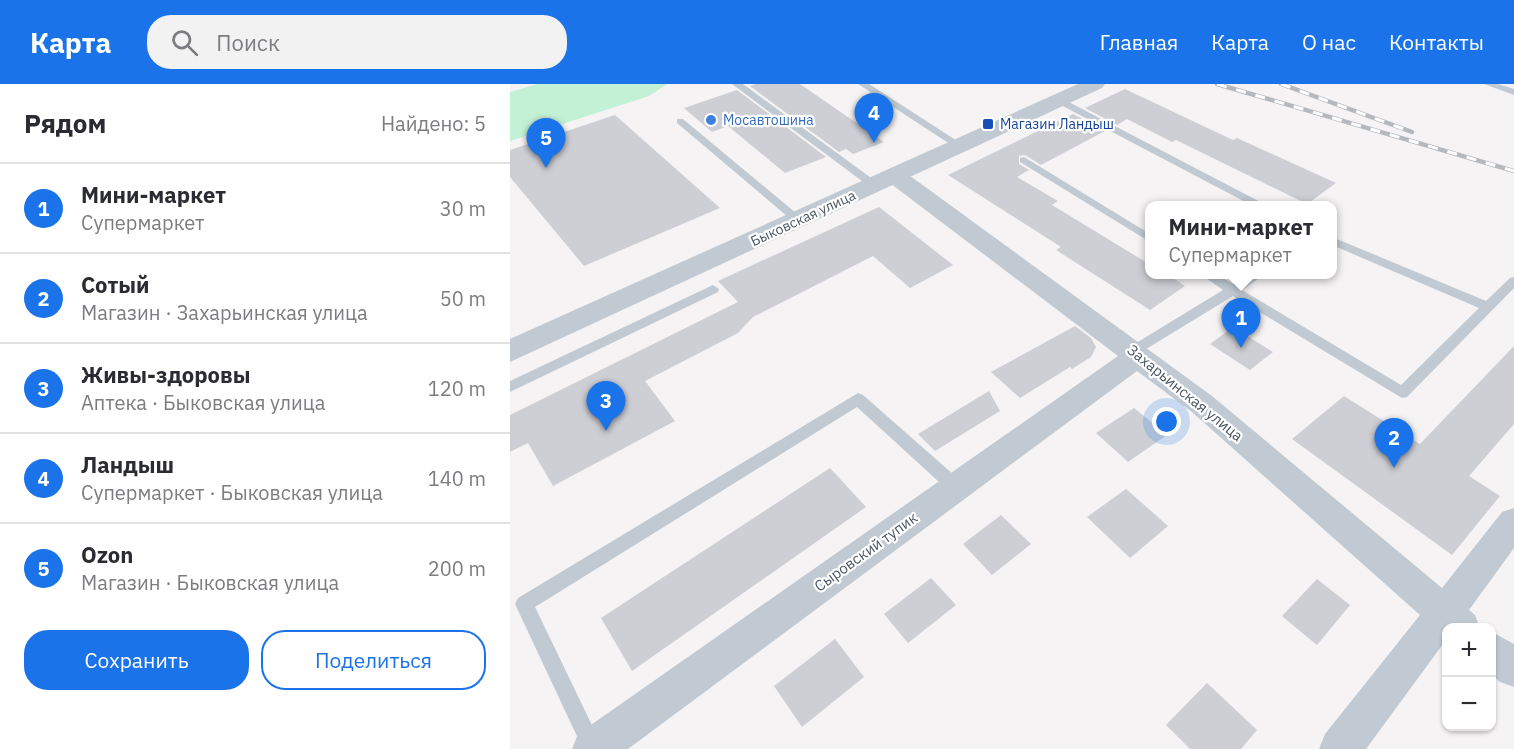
<!DOCTYPE html>
<html lang="ru">
<meta charset="utf-8">
<style>
:root{--surface:#fff;--page:#f2f2f3;--text:#2b2b33;--muted:#7c7c81;--line:#e1e1e2;--accent:#1a73e8}
body{margin:0;font-family:"IBM Plex Sans",sans-serif;background:var(--page);color:var(--text)}
.controls{position:absolute;right:18px;bottom:18px;display:grid;overflow:hidden;border-radius:12px;box-shadow:0 2px 4px #0004}
.controls button{width:54px;height:54px;display:grid;place-items:center;padding:0;border:0;border-bottom:2px solid var(--line);background:var(--surface);color:var(--text);font:30px sans-serif}
.you{position:absolute;left:657px;top:338px;width:21px;height:21px;margin:-15px;border:4px solid #fff;border-radius:50%;background:#1a73e8;box-shadow:0 0 0 9px #1a73e833}
.badge{display:grid;place-items:center;width:39px;height:39px;border-radius:50%;background:var(--accent);color:#fff;font-size:20px;font-weight:700}
.pin{position:absolute;translate:-50% -50px;filter:drop-shadow(0 2px 3px #0008)}
.pin::after{content:'';position:absolute;top:32px;width:21px;height:18px;background:inherit;clip-path:polygon(0 0,100% 0,50% 100%)}
.popup{position:absolute;left:635px;top:117px;width:192px;height:78px;box-sizing:border-box;display:grid;place-content:center;border-radius:12px;background:var(--surface);filter:drop-shadow(0 2px 4px #0005);font-size:20px;white-space:nowrap;color:var(--muted)}
.popup b{font-size:22px;color:var(--text)}
.popup::after{content:'';position:absolute;left:50%;top:100%;margin-left:-12px;border:12px solid transparent;border-top-color:var(--surface)}
.list{margin:0;padding:0;list-style:none}
h2{display:flex;justify-content:space-between;align-items:center;height:78px;margin:0;padding:0 24px;font-size:26px}
h2 small{font-size:20px;font-weight:400;color:var(--muted)}
.list li{display:grid;grid-template-columns:39px 1fr auto;gap:18px;align-items:center;box-sizing:border-box;height:90px;padding:0 24px;border-top:2px solid var(--line)}
.list b{display:block;font-size:22px;white-space:nowrap}
.list p{margin:0;font-size:20px;white-space:nowrap;color:var(--muted)}
.list em{font-size:20px;font-style:normal;color:var(--muted)}
.actions{display:flex;gap:12px;padding:18px 24px}
.actions a{flex:1;padding:14px 0;border:2px solid var(--accent);border-radius:24px;text-align:center;font-size:21px;color:var(--accent)}
.actions .main{background:var(--accent);color:#fff}
.icon{flex:none;width:33px;height:33px;fill:none;stroke:currentColor;stroke-width:2;stroke-linecap:round;stroke-linejoin:round}
.map{position:relative;flex:none;width:1004px;height:665px;overflow:hidden}
header{display:flex;align-items:center;gap:36px;box-sizing:border-box;height:84px;padding:0 30px;background:var(--accent);color:#fff}
header strong{font-size:28px}
nav{display:flex;gap:33px;margin-inline-start:auto;font-size:21px}
.search{width:420px;height:54px;background:var(--page);display:flex;align-items:center;gap:15px;box-sizing:border-box;padding:0 21px;border-radius:24px;color:var(--muted);font-size:22px}
main{display:flex}
aside{flex:1;background:var(--surface)}
.map>svg:first-child{display:block}
.green{fill:#c3f1d5}
.building{fill:#cdcfd5}
.lines{fill:none;stroke-linecap:round;stroke-linejoin:round}
.service{fill:#c1cad2;fill-rule:evenodd}
.minor{fill:#c1cad2;fill-rule:evenodd}
.tertiary{fill:#c1cad2;fill-rule:evenodd}
.rail-casing{stroke:#b5b8bd;stroke-width:4.5}
.rail{stroke:#fff;stroke-width:3;stroke-dasharray:10;stroke-linecap:butt}
.shop-dot{fill:#3f7fe0;stroke:#fff;stroke-width:2}
.transit-dot{fill:#1a4fb4;stroke:#fff;stroke-width:2}
.labels{text-anchor:middle;stroke-width:4.5;stroke-linejoin:round;paint-order:stroke}
.far-shop-label{font-size:14px;fill:#366cbe;stroke:#fff;text-anchor:start}
.far-transit-label{font-size:14px;fill:#164399;stroke:#fff;text-anchor:start}
.far-street-label{font-size:14px;fill:#4a5661;stroke:#fff}
.street-label{font-size:15px;fill:#4a5661;stroke:#fff}
</style>
<header>
<strong>Карта</strong>
<div class="search"><svg class="icon" aria-label="search" viewBox="0 0 24 24"><circle cx="10" cy="10" r="6"/><path d="M15 15l6 6"/></svg>Поиск</div>
<nav><a>Главная</a><a>Карта</a><a>О нас</a><a>Контакты</a></nav>
</header>
<main>
<aside>
<h2>Рядом<small>Найдено: 5</small></h2>
<ul class="list">
<li><span class="badge">1</span><div><b>Мини-маркет</b><p>Супермаркет</p></div><em>30 m</em></li>
<li><span class="badge">2</span><div><b>Сотый</b><p>Магазин · Захарьинская улица</p></div><em>50 m</em></li>
<li><span class="badge">3</span><div><b>Живы-здоровы</b><p>Аптека · Быковская улица</p></div><em>120 m</em></li>
<li><span class="badge">4</span><div><b>Ландыш</b><p>Супермаркет · Быковская улица</p></div><em>140 m</em></li>
<li><span class="badge">5</span><div><b>Ozon</b><p>Магазин · Быковская улица</p></div><em>200 m</em></li>
</ul>
<div class="actions"><a class="main">Сохранить</a><a>Поделиться</a></div>
</aside>
<div class="map">
<svg width="1004" height="665" viewBox="0 0 1004 665">
<rect width="100%" height="100%" fill="#f5f3f3"/>
<polygon class="green" points="27,0 157,0 139,12 0,57 0,8"/>
<g class="building">
<polygon points="246,0 290,0 374,58 343,70 336,65 329,68 240,2"/>
<polygon points="615,5 723,56 727,54 826,99 797,120 666,56 662,58 617,35 607,41 575,24"/>
<polygon points="227,6 316,73 275,89 218,42 202,48 174,24"/>
<polygon points="563,30 595,47 531,81 515,71 509,72 509,80 519,86 507,93 548,117 542,121 639,180 639,190 657,190 675,202 640,226 546,166 551,163 438,91"/>
<polygon points="105,31 210,124 74,182 0,93 0,66"/>
<polygon points="369,123 443,181 400,204 363,172 243,233 228,249 135,297 165,337 43,402 18,359 0,368 0,331 228,218 208,197"/>
<polygon points="565,242 581,254 586,263 581,273 562,285 560,283 510,314 481,288"/>
<polygon points="723,243 763,268 740,286 700,260"/>
<polygon points="1004,262 1004,340 959,392 990,412 942,471 782,355 834,312 910,360"/>
<polygon points="479,307 490,327 425,367 408,350"/>
<polygon points="624,324 657,351 618,378 586,349"/>
<polygon points="320,384 356,423 122,587 91,534"/>
<polygon points="616,405 658,442 620,474 577,433"/>
<polygon points="491,431 521,460 482,491 453,460"/>
<polygon points="421,494 446,521 398,559 374,530"/>
<polygon points="807,495 840,521 807,561 772,532"/>
<polygon points="325,555 354,593 292,643 264,602"/>
<polygon points="697,599 747,646 731,665 680,665 656,641"/>
</g>
<g class="lines">
<g class="service">
<polygon points="222,0 233,0 368,99 368,103 360,103"/>
<polygon points="348,0 359,0 455,62 446,64"/>
<polygon points="974,0 988,0 1004,5 1004,11"/>
<polygon points="547,15 553,15 758,122 743,122 547,19"/>
<polygon points="167,35 173,35 292,134 292,138 284,138 167,39"/>
<polygon points="514,73 640,150 640,158 510,78 510,74"/>
<polygon points="822,153 976,217 1000,194 1004,193 1004,204 897,313 892,314 723,212 628,270 618,270 616,267 618,264 713,206 690,190 706,190 723,200 739,190 755,190 732,206 891,301 969,224 822,161"/>
<polygon points="203,201 209,205 208,208 0,308 0,297"/>
<polygon points="348,309 353,311 452,398 454,403 452,408 446,410 440,408 347,323 25,523 92,662 91,665 73,665 5,520 8,514"/>
</g>
<g class="minor">
<polygon points="384,85 392,86 702,312 932,504 992,428 1004,424 1004,464 959,526 965,531 970,544 936,544 936,556 856,665 809,665 815,650 910,531 682,328 627,287 118,665 62,665 68,650 608,272 376,96 373,91 376,86"/>
<polygon points="982,548 1004,560 1004,603 990,598 982,591"/>
</g>
<polygon class="tertiary" points="568,0 595,0 592,4 0,278 0,255"/>
<g class="rail-casing">
<g id="rail">
<polyline points="707,0 1004,87"/>
<polyline points="771,0 902,48"/>
</g>
</g>
<use href="#rail" class="rail"/>
</g>
<circle class="shop-dot" cx="201" cy="36" r="6"/>
<rect class="transit-dot" x="472" y="34" width="12" height="12" rx="3"/>
<g class="labels">
<g class="far-shop-label">
<text x="213" y="41">Мосавтошина</text>
</g>
<g class="far-transit-label">
<text x="490" y="45">Магазин Ландыш</text>
</g>
<g class="far-street-label">
<text transform="translate(293 134) rotate(-25)" y="5">Быковская улица</text>
</g>
<g class="street-label">
<text transform="translate(675 309) rotate(39)" y="5">Захарьинская улица</text>
<text transform="translate(356 468) rotate(-36)" y="5">Сыровский тупик</text>
</g>
</g>
</svg>
<div class="controls">
<button>+</button>
<button>−</button>
</div>
<div class="you"></div>
<div class="pin badge" style="left:731px;top:264px">1</div>
<div class="popup"><b>Мини-маркет</b>Супермаркет</div>
<div class="pin badge" style="left:884px;top:384px">2</div>
<div class="pin badge" style="left:96px;top:347px">3</div>
<div class="pin badge" style="left:364px;top:59px">4</div>
<div class="pin badge" style="left:36px;top:84px">5</div>
</div>
</main>
